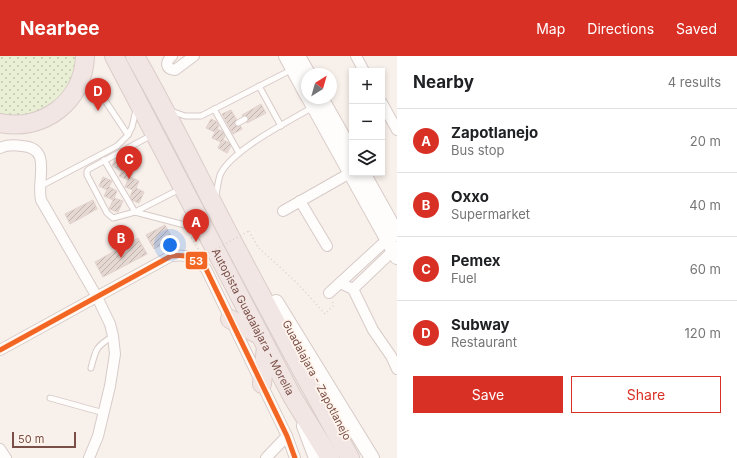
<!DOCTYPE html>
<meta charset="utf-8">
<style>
:root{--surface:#fff;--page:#f2f2f2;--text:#202124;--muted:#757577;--line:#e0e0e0;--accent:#d93025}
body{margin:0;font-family:Inter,sans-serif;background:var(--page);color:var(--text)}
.controls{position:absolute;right:12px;top:12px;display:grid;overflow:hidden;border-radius:0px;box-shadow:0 2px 6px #0003}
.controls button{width:36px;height:36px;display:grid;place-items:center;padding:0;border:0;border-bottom:1px solid var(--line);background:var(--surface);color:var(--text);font:20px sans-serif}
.compass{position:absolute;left:301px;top:12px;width:36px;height:36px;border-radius:50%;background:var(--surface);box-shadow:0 2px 6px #0003;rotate:37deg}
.scale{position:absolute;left:12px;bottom:10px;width:64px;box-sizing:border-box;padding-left:4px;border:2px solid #7a4f47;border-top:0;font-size:11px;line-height:14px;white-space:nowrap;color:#7a4f47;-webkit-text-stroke:3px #fff5ed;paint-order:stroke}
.you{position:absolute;left:170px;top:189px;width:14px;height:14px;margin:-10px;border:3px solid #fff;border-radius:50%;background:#1a73e8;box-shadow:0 0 0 6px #1a73e833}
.badge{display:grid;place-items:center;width:26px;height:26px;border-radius:50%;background:var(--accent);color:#fff;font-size:13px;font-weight:700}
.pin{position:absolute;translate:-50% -33px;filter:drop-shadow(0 1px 2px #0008)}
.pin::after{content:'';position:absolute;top:21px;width:14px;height:12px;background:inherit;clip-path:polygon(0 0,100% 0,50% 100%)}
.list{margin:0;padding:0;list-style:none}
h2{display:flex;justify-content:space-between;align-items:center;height:52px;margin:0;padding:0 16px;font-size:17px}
h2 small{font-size:13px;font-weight:400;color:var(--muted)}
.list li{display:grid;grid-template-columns:26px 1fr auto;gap:12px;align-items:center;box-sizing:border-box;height:64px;padding:0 16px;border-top:1px solid var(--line)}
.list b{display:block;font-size:15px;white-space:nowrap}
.list p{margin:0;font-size:13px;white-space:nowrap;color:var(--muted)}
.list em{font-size:13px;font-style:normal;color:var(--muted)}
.actions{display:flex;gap:8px;padding:12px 16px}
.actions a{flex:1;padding:9px 0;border:1px solid var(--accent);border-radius:0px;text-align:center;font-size:14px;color:var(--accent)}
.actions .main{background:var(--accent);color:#fff}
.icon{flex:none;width:22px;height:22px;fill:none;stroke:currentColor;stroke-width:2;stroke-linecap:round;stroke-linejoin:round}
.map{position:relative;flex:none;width:397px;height:402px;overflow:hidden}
header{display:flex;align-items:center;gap:24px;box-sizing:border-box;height:56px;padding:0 20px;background:var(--accent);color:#fff}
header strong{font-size:19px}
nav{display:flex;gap:22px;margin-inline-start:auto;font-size:14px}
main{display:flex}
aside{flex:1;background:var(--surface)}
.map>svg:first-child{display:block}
.grass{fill:url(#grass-dots)}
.building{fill:url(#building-hatch);stroke:#e2d2cd}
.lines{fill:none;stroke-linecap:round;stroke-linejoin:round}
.lane-casing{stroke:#d7cbc8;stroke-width:7}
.street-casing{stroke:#d7cbc8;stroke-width:12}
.secondary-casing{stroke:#d8cbc7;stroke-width:16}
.highway-casing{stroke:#daccc8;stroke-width:20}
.path{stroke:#dccfcc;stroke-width:1.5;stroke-dasharray:1 3;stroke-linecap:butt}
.lane{stroke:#fefdfc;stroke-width:5}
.street{stroke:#fefdfc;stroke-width:10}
.secondary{stroke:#fefdfc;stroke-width:14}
.highway{stroke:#f2e6e4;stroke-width:18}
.path-bridge{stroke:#dccfcc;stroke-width:1.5;stroke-dasharray:1 3;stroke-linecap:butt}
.bus-1-casing{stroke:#fff5ed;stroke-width:8}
.bus-1{stroke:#f26522;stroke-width:5}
.labels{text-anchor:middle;stroke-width:3.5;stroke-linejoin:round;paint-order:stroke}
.street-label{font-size:11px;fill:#7a4f47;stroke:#fff5ed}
.line-badge{stroke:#fff5ed;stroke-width:1.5}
.badge-label{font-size:11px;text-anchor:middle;font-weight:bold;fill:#fff}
</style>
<header>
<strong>Nearbee</strong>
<nav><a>Map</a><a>Directions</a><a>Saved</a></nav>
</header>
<main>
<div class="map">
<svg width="397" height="402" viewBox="0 0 397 402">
<defs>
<pattern id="grass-dots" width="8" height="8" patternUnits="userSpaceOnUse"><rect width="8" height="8" fill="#e9efd4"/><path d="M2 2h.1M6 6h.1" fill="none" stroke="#c2c4ae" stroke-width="1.8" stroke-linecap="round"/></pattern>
<pattern id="building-hatch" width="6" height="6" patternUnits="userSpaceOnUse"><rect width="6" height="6" fill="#e5d7d2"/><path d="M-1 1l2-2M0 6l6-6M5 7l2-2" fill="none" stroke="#bfb1ac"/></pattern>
</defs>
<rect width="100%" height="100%" fill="#f8f0eb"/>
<polygon class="grass" points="0,0 78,0 72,23 60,42 44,55 29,61 0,60"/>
<g class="building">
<polygon points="261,48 266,57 247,67 242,59"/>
<polygon points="231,54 242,73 233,78 222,58"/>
<polygon points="211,63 220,67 217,73 226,77 223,84 232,88 227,97 218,92 221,86 212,82 215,76 206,72"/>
<polygon points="117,99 129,104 126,111 134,115 130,121 139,125 136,132 144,136 139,147 129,143 133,134 125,131 128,124 119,120 122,115 112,110"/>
<polygon points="103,121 112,125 109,131 117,135 114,142 123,145 118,156 109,153 113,144 104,140 107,134 99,130"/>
<polygon points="93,144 97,153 70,168 65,158"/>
<polygon points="165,169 173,183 154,193 146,179"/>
<polygon points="138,182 147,198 103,221 95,206"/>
</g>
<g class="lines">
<g class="lane-casing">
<g id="lane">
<polyline points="259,30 281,70"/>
<polyline points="100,37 128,79"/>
<polyline points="214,53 239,97"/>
<polyline points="171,55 185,60 201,60 291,14"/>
<polyline points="238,67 245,63"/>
<polyline points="152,79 89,113 87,115 87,119 107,157 113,162 135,156 180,133"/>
<polyline points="104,104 135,156 200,173"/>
<polyline points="41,130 117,90 128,79 132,71 136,54"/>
<path d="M216,140C217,133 218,126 220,119C231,94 288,66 313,51"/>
<path d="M91,312C96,292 96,291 113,280"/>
<polyline points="50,342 104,357"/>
</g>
</g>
<g class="street-casing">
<g id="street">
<path d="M172,0C165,6 165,13 175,14L194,0"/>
<polyline points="356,0 364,15"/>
<polyline points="382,47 397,74"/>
<path d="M0,92C6,89 15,89 22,90C53,92 36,124 41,144L97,241L110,268L113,280L115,298L110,330L98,380L89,402"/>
<polyline points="300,145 327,190"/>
<polyline points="283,155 350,117"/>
<polyline points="340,227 353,233 373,274 391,300 397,313"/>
<polyline points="353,233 397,191"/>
<polyline points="329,237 392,179"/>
<path d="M0,294L171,200C188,198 194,201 206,213L287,380L295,402"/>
<polyline points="0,393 6,402"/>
<polyline points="266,402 287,380"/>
</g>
</g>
<g class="secondary-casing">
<g id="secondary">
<polyline points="286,0 307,39"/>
<polyline points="298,0 308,18"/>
<polyline points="309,42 397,201"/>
<polyline points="321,42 352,97"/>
<polyline points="363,117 397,178"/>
<polyline points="276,246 372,402"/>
<polyline points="304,370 316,402"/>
</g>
</g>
<g class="highway-casing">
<g id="highway">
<path id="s1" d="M114,0L293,342L330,402"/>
<path d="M135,0C167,56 195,113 224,169C265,247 307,325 350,402"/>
<path d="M0,67C43,76 84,45 85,0"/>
<polyline points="230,263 261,280"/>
<polyline points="262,328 266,291"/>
</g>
</g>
<g class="path">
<polyline points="249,175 258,191 297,227 325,258 334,249 332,245"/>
<polyline points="194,180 191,181 199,194"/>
</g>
<use href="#lane" class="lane"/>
<use href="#street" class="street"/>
<use href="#secondary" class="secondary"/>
<use href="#highway" class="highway"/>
<polyline class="path-bridge" points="205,199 249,175"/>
<g class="bus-1-casing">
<path id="bus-1" d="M0,294L171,200C188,198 194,201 206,213L287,380L295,402"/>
</g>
<use href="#bus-1" class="bus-1"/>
</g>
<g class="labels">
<g class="street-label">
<text dy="4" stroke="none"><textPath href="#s1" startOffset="300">Autopista Guadalajara - Morelia</textPath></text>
<text transform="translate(317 324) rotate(62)" y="4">Guadalajara - Zapotlanejo</text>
</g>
</g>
<rect class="line-badge" x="185" y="195" width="23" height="19" rx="4" fill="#f26522"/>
<g class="badge-label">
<text x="196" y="209">53</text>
</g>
</svg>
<div class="controls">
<button>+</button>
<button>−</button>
<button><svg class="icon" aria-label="layers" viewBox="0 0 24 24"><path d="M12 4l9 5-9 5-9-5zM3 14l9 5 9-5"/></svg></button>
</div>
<svg class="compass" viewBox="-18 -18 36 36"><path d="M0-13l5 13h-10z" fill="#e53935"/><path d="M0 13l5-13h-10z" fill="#757577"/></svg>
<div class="scale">50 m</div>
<div class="you"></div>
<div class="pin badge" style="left:196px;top:186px">A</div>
<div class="pin badge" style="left:121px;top:202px">B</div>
<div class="pin badge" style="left:129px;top:123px">C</div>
<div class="pin badge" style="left:98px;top:55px">D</div>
</div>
<aside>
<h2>Nearby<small>4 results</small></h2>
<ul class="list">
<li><span class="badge">A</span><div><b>Zapotlanejo</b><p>Bus stop</p></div><em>20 m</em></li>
<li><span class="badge">B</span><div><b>Oxxo</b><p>Supermarket</p></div><em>40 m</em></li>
<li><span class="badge">C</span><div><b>Pemex</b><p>Fuel</p></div><em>60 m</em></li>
<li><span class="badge">D</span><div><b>Subway</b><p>Restaurant</p></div><em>120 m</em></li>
</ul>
<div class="actions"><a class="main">Save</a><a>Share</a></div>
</aside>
</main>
